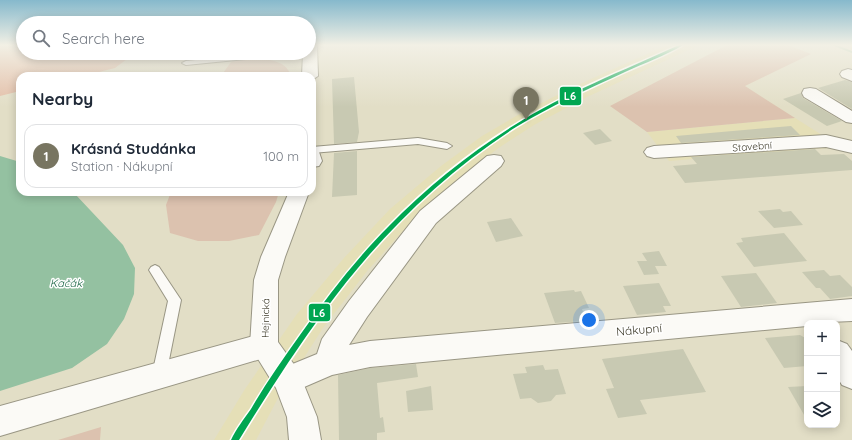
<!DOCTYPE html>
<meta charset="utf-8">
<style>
:root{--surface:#fff;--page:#f2f2f3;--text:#1f2937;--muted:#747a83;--line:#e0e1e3;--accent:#787561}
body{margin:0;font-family:Quicksand,sans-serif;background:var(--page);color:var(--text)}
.controls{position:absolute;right:12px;bottom:12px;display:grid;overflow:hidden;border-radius:8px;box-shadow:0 2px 10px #0003}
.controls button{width:36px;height:36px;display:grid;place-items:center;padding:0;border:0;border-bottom:1px solid var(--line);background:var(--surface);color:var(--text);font:20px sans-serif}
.you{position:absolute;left:589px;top:320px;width:14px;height:14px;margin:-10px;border:3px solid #fff;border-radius:50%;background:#1a73e8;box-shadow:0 0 0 6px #1a73e833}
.badge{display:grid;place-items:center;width:26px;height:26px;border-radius:50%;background:var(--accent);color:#fff;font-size:13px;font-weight:700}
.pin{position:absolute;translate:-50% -33px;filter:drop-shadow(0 1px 2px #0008)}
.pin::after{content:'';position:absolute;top:21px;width:14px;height:12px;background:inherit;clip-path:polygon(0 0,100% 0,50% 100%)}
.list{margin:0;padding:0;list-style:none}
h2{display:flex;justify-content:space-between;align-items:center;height:52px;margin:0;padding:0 16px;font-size:17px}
h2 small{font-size:13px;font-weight:400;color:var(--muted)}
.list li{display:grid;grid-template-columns:26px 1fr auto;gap:12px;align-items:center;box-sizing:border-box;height:64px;margin:0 8px 8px;padding:0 8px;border:1px solid var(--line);border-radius:12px}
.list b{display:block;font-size:15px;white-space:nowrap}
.list p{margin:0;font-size:13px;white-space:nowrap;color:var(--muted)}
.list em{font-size:13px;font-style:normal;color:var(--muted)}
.icon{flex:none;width:22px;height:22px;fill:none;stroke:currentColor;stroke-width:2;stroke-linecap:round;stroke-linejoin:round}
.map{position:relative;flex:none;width:852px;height:440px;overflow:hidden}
.search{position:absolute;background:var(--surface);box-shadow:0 2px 10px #0003;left:16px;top:16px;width:300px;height:44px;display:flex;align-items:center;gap:10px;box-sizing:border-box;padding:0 14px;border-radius:22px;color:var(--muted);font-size:15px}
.panel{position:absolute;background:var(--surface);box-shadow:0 2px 10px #0003;left:16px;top:72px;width:300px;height:124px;border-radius:12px}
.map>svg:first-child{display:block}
.built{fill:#e5dfb7}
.green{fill:#dcc2af}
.forest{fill:#e2bca5}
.water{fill:#94c1a1}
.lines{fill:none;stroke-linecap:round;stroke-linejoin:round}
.stream{fill:#94c1a1;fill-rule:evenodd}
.building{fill:#c8c9b2}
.lane-casing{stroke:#999684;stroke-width:2}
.street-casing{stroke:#999684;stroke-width:2}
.secondary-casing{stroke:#999684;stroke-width:2}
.lane{fill:#fbfaf6;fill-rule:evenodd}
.street{fill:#fbfaf6;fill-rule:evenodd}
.secondary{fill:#fbfaf6;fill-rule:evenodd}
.rail-1-casing{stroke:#fff;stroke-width:3}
.rail-1{fill:#00a651;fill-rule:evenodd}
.labels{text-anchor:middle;stroke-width:3;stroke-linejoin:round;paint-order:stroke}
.street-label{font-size:10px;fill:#3f3c2b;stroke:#fff}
.water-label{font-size:11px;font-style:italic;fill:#1b6745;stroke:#fff}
.near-street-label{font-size:12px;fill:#3f3c2b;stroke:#fff}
.line-badge{stroke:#fff;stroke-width:1.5}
.badge-label{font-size:11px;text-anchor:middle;font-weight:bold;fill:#fff}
</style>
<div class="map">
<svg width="852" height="440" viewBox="0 0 852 440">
<rect width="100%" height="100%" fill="#e2dec6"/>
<g class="built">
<polygon points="667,45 699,45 587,97 534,125 500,147 460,177 412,221 368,270 323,328 277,400 256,440 214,440 245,389 297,314 344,258 390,209 441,166 482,136 518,115 571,88"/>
<polygon points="795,118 841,147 669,161 647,132"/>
</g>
<g class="green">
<polygon points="727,45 788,45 811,54 745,86 795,118 647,132 610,106"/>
<path d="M236,60C253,59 285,55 291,76H221L231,62Z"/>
<polygon points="171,192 279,192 276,202 259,235 229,241 198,241 170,233 166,205"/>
<polygon points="101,427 100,440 58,440"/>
</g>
<polygon class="forest" points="0,45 23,45 23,53 135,53 115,68 83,76 20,76 20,91 0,96"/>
<polygon class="water" points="0,156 20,162 20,192 72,192 75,194 123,245 135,268 134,294 124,319 107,344 72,368 0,391"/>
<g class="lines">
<polygon class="stream" points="831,45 837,45 852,51 852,53"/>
</g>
<g class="building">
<polygon points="354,77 359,132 357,142 334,144 332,79"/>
<polygon points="845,80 852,82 852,109 818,88"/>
<polygon points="801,93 803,98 842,121 827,126 783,99"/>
<polygon points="791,126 800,135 681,143 676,136"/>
<polygon points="600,129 612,141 595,145 583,133"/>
<polygon points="815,149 821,155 844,154 852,161 852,170 685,183 673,166 697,164 691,157"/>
<polygon points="357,151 357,195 332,197 334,153"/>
<polygon points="780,209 783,212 791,211 803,225 774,228 758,211"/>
<polygon points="511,218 523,236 496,242 487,222"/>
<polygon points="784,233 807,261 754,267 736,243 743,242 741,238"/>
<polygon points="659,251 667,266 655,266 659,274 644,275 637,261 647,261 642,253"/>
<polygon points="824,270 830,276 840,275 852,287 852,296 830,299 820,288 816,288 802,272"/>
<polygon points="756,273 777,303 741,307 721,276"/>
<polygon points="659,283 671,306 663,306 666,312 637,315 623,286"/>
<polygon points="574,290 575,292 581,291 589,308 582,309 586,321 555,323 544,293"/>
<polygon points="800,335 807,339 807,366 784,368 765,338"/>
<polygon points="683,349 706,392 640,400 647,414 618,418 606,389 614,388 602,359"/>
<polygon points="416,364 418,377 377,383 380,418 383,417 385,432 377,433 377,440 339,440 338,375 370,368"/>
<polygon points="543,365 545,370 558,369 566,394 556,395 551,401 538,403 531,398 520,399 513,374 527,373 525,367"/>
<polygon points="431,386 433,410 408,412 406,391"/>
<polygon points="807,386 807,420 788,387"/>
</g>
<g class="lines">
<g class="lane-casing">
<g id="lane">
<polygon points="264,53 291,53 287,55 186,65 182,63 186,61"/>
<polygon points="418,138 447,143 452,146 447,149 418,144 312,153 312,147"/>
<polygon points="155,265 159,267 181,300 166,375 164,380 159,382 154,380 152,375 168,301 149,270 151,267"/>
</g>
</g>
<g class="street-casing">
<g id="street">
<polygon points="848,69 852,70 852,81 842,77 840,74 842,71"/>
<polygon points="810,88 816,89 852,111 852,123 846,122 804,97 802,93 804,89"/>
<polygon points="826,135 852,141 852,153 826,147 654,158 647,156 644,152 647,148 654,146"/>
<polygon points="494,155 501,156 504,161 501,166 436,223 367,317 349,345 370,341 852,299 852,321 807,323 807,326 370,367 332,375 288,394 278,390 274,380 278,370 317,354 322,339 349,301 420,211 487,156"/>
<polygon points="264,333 274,337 278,346 274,355 0,436 0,406"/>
<polygon points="837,340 847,344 852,351 852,389 842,385 837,377"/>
</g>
</g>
<g class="secondary-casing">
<g id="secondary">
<polygon points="309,45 317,45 318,76 312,80 312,76 302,76 303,53 309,53"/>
<polygon points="312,150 319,152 322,161 319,166 312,167"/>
<polygon points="289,192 309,192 285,257 278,280 278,342 298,370 317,417 321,440 289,440 287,417 276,388 250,346 254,280 261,257"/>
</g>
</g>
<use href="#lane" class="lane"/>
<use href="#street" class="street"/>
<use href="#secondary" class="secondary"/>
<g class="rail-1-casing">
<path id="rail-1" d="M679,45H683C665,56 644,63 625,72C588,89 551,106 516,127C441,175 377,239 325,310C294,352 266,396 239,440H231C236,429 244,419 251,409C266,383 283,359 300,335C327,297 356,259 389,226C426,188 468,154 513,126C565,93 623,71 679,45Z"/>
</g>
<use href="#rail-1" class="rail-1"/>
</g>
<linearGradient id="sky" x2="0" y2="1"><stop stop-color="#86b9cc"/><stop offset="0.42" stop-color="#f2f0e5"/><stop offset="1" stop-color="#f2f0e5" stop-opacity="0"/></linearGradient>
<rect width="852" height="107" fill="url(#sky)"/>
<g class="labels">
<g class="street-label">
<text transform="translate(752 146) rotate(-4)" y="4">Stavební</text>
<text transform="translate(265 318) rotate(-89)" y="4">Hejnická</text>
</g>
<g class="water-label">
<text x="66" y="287">Kačák</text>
</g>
<g class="near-street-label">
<text transform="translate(639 330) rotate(-5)" y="4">Nákupní</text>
</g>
</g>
<g class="line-badge">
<rect x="559" y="86" width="23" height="20" rx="4" fill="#00a651"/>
<rect x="308" y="303" width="23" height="19" rx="4" fill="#00a651"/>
</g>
<g class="badge-label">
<text x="570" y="100">L6</text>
<text x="319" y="317">L6</text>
</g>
</svg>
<div class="controls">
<button>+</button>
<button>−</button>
<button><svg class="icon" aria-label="layers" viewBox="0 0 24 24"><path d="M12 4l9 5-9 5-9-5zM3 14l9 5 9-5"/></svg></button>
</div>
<div class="you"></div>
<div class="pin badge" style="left:526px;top:120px">1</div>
<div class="search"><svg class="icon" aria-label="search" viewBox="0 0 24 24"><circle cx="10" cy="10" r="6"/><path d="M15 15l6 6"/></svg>Search here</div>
<section class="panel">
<h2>Nearby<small></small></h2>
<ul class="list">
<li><span class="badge">1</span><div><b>Krásná Studánka</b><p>Station · Nákupní</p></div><em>100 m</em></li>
</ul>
</section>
</div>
